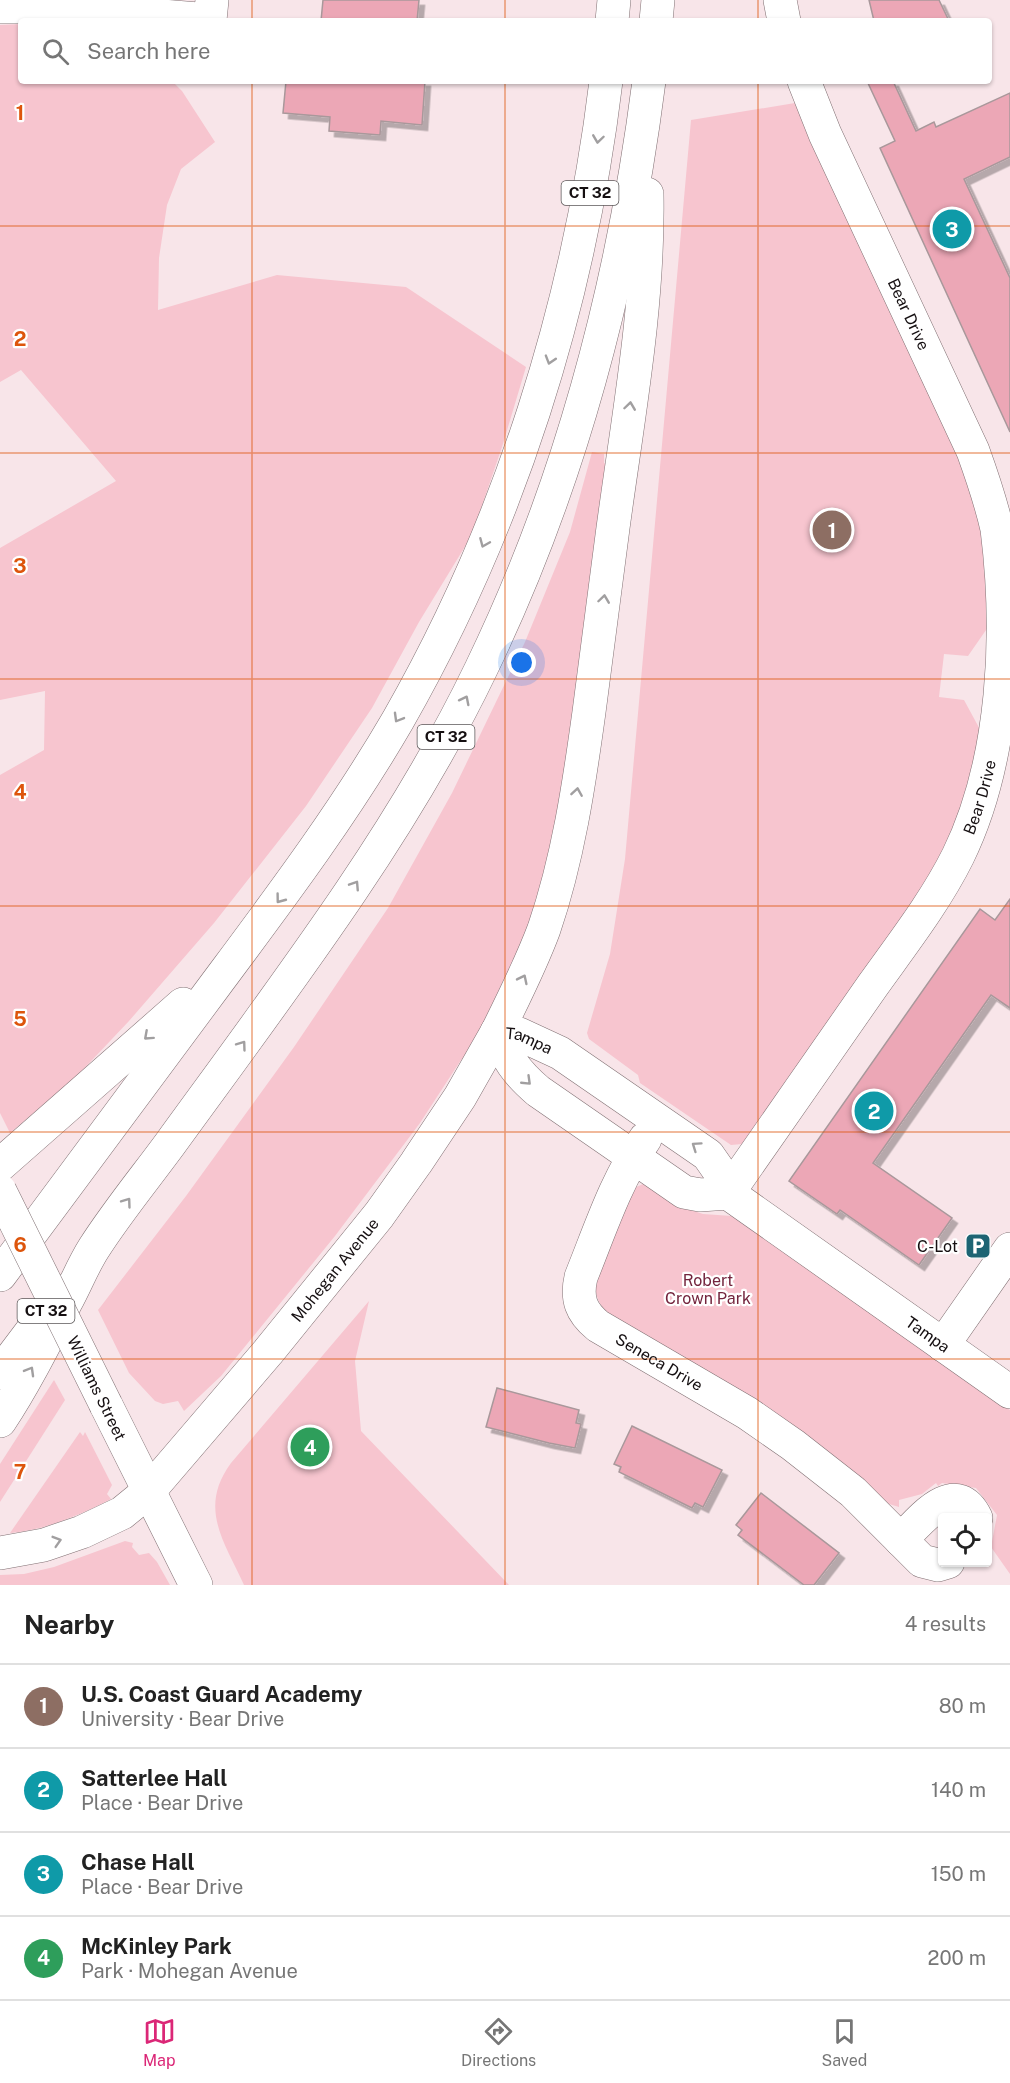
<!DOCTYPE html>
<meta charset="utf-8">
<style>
:root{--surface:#fff;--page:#f6f6f6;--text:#222;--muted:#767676;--line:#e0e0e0;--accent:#db2777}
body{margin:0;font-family:"Public Sans",sans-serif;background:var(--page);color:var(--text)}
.controls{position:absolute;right:18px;bottom:18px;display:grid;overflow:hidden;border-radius:6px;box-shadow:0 2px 4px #0004}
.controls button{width:54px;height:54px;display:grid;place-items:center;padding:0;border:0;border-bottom:2px solid var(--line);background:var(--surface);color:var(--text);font:30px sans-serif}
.you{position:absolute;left:522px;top:663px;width:21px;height:21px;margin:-15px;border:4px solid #fff;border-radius:50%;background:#1a73e8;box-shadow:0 0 0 9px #1a73e833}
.badge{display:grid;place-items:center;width:39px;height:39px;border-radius:50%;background:var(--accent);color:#fff;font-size:20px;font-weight:700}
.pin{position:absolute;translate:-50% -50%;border:3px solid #fff;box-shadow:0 2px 6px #0006}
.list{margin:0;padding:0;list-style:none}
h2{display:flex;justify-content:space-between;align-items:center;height:78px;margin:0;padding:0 24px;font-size:26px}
h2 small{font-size:20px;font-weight:400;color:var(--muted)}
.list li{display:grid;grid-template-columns:39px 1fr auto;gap:18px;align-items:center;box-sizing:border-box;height:84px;padding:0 24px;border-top:2px solid var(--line)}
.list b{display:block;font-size:22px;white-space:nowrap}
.list p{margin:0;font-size:20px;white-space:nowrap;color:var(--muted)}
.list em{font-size:20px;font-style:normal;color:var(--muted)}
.icon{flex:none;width:33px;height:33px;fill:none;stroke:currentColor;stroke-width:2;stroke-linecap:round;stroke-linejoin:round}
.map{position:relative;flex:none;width:1010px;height:1585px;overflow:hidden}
.search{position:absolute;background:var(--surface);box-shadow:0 2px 4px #0004;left:18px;right:18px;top:18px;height:66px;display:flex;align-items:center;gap:15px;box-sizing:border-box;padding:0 21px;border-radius:6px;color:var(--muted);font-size:22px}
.sheet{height:414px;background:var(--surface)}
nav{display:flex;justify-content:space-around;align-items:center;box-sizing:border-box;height:84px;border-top:2px solid var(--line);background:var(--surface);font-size:16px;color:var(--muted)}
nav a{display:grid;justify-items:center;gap:3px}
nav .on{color:var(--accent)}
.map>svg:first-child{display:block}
.green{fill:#f7c5cf}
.building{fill:#eca7b6;stroke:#a9989b;stroke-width:1.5;filter:url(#shadow)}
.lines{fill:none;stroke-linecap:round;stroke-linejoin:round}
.minor-casing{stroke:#807073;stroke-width:34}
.major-casing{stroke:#807073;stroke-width:34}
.highway-casing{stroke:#807073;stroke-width:34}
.minor{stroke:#fff;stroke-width:33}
.major{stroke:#fff;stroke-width:33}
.highway{stroke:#fff;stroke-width:33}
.major-bridge-casing{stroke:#807073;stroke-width:34;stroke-linecap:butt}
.major-bridge{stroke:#fff;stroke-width:33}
.oneway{stroke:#a19fa0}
.grid{fill:none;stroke:#dd550c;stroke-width:1.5;stroke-opacity:0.55}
.labels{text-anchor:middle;stroke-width:4.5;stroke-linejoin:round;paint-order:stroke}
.shield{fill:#fff;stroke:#5b5758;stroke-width:1.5}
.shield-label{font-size:15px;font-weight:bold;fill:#150f11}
.street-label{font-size:16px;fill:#150f11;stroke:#fff}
.poi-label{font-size:16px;fill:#150f11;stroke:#fff;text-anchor:end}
.park-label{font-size:16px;fill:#73243d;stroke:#fff}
.grid-label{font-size:20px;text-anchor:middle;font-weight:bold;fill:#dd550c;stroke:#fff;stroke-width:4.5;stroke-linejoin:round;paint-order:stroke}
</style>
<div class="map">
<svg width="1010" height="1585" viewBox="0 0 1010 1585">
<defs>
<filter id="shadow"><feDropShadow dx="5.5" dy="5.5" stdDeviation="0" flood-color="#0004"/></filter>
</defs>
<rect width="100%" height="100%" fill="#f8e5e9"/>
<g class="green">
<polygon points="21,24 21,81 172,81 182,91 215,142 181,169 167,205 159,258 158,310 277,275 406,287 526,367 502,447 472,535 419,622 372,708 306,806 214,923 129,1021 77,1076 10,1133 0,1113 0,775 44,750 45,691 0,700 0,548 116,481 21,370 0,382 0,25"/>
<polygon points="795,103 805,129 900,326 963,466 981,523 993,620 968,656 944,654 939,697 964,700 983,735 954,831 928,880 751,1137 742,1144 731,1145 640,1083 638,1075 589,1039 587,1033 610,954 625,859 691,120"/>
<polygon points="592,452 604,454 604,463 613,465 555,873 472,1051 461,1060 420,1123 335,1236 221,1376 184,1411 178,1401 163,1404 155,1401 129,1373 98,1310 186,1196 294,1047 388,908 452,793 525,642 570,532"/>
<path d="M643,1184L694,1211L703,1214L732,1216L1010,1410V1574L991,1547L997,1515L976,1488L942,1483L938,1486L936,1483L922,1494L899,1500V1507L889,1504L611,1317C601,1306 594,1298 596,1282L634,1188Z"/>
<path d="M369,1301L355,1361L361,1431L509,1585H244C224,1541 198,1508 231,1463Z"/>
<polygon points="54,1380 65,1400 0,1502 0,1464"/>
<path d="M80,1432L83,1436L85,1432L112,1485L107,1494L111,1499C80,1515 45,1530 10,1533Z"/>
<polygon points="125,1541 133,1543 132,1547 139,1555 149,1553 157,1562 170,1585 0,1585 0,1575 24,1574 54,1567"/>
</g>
<g class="building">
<polygon points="323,0 419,0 417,21 321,21"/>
<polygon points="869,0 939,0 949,21 874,21"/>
<polygon points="286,81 425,81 422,125 381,121 380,135 329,131 330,117 283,113"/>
<polygon points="867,81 893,81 916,131 934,122 936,127 1010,93 1010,157 964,179 1010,278 1010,432 880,148 895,141"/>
<polygon points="1010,899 1010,1008 991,995 873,1163 952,1218 919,1265 840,1210 837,1214 789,1181 980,909 995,920"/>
<polygon points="497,1388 579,1410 576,1423 581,1424 575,1448 549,1443 486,1427"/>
<polygon points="632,1426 722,1470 703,1507 695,1503 692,1508 619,1472 621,1467 614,1464"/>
<polygon points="761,1493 839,1553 814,1585 804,1585 738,1535 742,1530 736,1525"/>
</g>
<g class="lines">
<g class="minor-casing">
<g id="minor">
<polyline points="780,0 784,21"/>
<polyline points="0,7 55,7 210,20 212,0"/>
<path id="s1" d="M645,1139C616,1180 600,1230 581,1277C576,1299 581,1312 598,1326L747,1413L793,1445L853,1492L922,1561L938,1565L948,1562"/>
<path id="s2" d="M728,1193C776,1124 825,1054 873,985C903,943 935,902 958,856C1005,760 1010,633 997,529C991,502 982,476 973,451L825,134L804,81"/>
<path id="s3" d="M728,1193L700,1195L684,1192L538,1091C515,1071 508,1060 497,1032L519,1034L560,1053L708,1155L724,1178L728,1193L1010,1392"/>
<polyline points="943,1345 1010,1249"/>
<path d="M901,1540C919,1522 955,1475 976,1518"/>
</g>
</g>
<g class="major-casing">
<g id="major">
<polyline points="0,1373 62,1291"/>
<polyline points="106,1405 196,1585"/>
<path id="s4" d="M0,1553L44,1545L82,1532L122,1513L149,1491L268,1352L379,1215L416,1163L460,1097L497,1032"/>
</g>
</g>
<g class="highway-casing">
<g id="highway">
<polyline points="612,21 614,0"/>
<polyline points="656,21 658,0"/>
<path d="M497,1032C514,998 531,964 544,929C568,859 579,785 589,712C597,650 605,589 613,528C628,417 649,306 647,194"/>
<polyline points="0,1165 183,1004"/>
<path d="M0,1275C72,1178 144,1081 216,984C280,898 344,813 398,720C510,524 579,305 606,81"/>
<path d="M0,1421C25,1383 45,1343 66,1302C76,1284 83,1265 94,1248C117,1212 145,1178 170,1144C231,1060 293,977 351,891C399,820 444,746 481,669C571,483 623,285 649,81"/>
</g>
</g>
<use href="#minor" class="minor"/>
<use href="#major" class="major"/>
<use href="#highway" class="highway"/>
<g class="major-bridge-casing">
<polyline id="major-bridge" points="0,1191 106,1405"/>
</g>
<use href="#major-bridge" class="major-bridge"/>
</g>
<defs><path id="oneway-chevron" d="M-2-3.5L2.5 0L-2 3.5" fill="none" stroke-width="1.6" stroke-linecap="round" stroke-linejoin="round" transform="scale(1.5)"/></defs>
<g class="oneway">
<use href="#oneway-chevron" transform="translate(598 139) rotate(98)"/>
<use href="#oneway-chevron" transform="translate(550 360) rotate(107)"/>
<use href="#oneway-chevron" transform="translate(630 406) rotate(-82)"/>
<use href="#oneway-chevron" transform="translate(484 543) rotate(113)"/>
<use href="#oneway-chevron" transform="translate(604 599) rotate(-82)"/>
<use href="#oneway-chevron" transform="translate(465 700) rotate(-63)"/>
<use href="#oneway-chevron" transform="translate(398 718) rotate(120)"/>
<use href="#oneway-chevron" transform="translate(577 792) rotate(-81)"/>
<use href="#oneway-chevron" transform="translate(355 885) rotate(-57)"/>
<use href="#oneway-chevron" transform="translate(280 899) rotate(127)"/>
<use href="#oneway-chevron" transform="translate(523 979) rotate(-64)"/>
<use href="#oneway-chevron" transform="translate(148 1036) rotate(138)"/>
<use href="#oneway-chevron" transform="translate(242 1045) rotate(-54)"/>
<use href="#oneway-chevron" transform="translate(527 1081) rotate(44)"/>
<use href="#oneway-chevron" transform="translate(696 1146) rotate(-145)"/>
<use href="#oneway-chevron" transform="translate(127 1202) rotate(-54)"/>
<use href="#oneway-chevron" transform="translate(30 1371) rotate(-60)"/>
<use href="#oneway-chevron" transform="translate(57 1541) rotate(-17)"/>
</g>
<path class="grid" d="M252,0V21M505,0V21M758,0V21M252,81V1585M505,81V1585M758,81V1585M0,226H1010M0,453H1010M0,679H1010M0,906H1010M0,1132H1010M0,1359H1010"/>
<defs>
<g id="parking-square" transform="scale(1.35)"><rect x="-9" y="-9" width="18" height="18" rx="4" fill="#1d6473" stroke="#fff"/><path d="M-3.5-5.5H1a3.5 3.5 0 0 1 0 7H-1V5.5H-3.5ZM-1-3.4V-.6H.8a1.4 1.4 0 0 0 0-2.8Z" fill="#fff"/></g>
</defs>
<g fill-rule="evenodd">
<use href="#parking-square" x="978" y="1246"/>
</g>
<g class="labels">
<g class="shield">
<rect x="561.5" y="181" width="57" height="24" rx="4.5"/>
<rect x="417.5" y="725" width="57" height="24" rx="4.5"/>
<rect x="17.5" y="1299" width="57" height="24" rx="4.5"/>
</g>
<g class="shield-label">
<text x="590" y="198">CT 32</text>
<text x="446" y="742">CT 32</text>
<text x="46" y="1316">CT 32</text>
</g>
<g class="street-label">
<text transform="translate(909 314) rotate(65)" y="6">Bear Drive</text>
<text dy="6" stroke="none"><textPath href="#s2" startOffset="471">Bear Drive</textPath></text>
<text dy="6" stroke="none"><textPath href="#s3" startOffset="328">Tampa</textPath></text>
<text dy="6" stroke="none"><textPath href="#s4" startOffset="453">Mohegan Avenue</textPath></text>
<text dy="6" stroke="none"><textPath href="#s3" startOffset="830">Tampa</textPath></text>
<text dy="6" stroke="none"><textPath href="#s1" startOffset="279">Seneca Drive</textPath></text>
<text transform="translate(97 1388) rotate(64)" y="6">Williams Street</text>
</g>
<g class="poi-label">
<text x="958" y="1252">C-Lot</text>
</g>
<g class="park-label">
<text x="708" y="1286">Robert<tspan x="708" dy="18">Crown Park</tspan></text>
</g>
</g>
<g class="grid-label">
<text x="20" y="120">1</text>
<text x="20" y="346">2</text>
<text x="20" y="573">3</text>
<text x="20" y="799">4</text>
<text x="20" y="1026">5</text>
<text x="20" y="1252">6</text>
<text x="20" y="1479">7</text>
</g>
</svg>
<div class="controls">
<button><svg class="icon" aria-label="locate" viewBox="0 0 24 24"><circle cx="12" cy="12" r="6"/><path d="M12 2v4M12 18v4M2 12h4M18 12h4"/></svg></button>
</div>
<div class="you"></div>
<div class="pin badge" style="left:832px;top:530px;background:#8d6e63">1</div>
<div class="pin badge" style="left:874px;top:1111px;background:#0f9aa8">2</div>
<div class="pin badge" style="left:952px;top:229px;background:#0f9aa8">3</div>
<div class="pin badge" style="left:310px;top:1447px;background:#2e9e5b">4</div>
<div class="search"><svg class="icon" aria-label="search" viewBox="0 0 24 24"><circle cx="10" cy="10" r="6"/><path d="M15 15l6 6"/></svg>Search here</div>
</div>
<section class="sheet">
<h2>Nearby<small>4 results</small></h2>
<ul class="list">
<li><span class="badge" style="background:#8d6e63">1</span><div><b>U.S. Coast Guard Academy</b><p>University · Bear Drive</p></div><em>80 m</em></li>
<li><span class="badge" style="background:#0f9aa8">2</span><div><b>Satterlee Hall</b><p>Place · Bear Drive</p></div><em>140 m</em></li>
<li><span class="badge" style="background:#0f9aa8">3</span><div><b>Chase Hall</b><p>Place · Bear Drive</p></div><em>150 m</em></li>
<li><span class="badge" style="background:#2e9e5b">4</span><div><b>McKinley Park</b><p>Park · Mohegan Avenue</p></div><em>200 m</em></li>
</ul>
</section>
<nav>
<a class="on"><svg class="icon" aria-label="map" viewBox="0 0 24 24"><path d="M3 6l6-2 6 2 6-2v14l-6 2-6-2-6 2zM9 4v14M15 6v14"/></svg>Map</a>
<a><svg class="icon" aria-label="directions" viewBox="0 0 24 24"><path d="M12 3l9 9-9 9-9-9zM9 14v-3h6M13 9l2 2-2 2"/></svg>Directions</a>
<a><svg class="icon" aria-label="saved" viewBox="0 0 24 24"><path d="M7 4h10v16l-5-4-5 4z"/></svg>Saved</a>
</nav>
